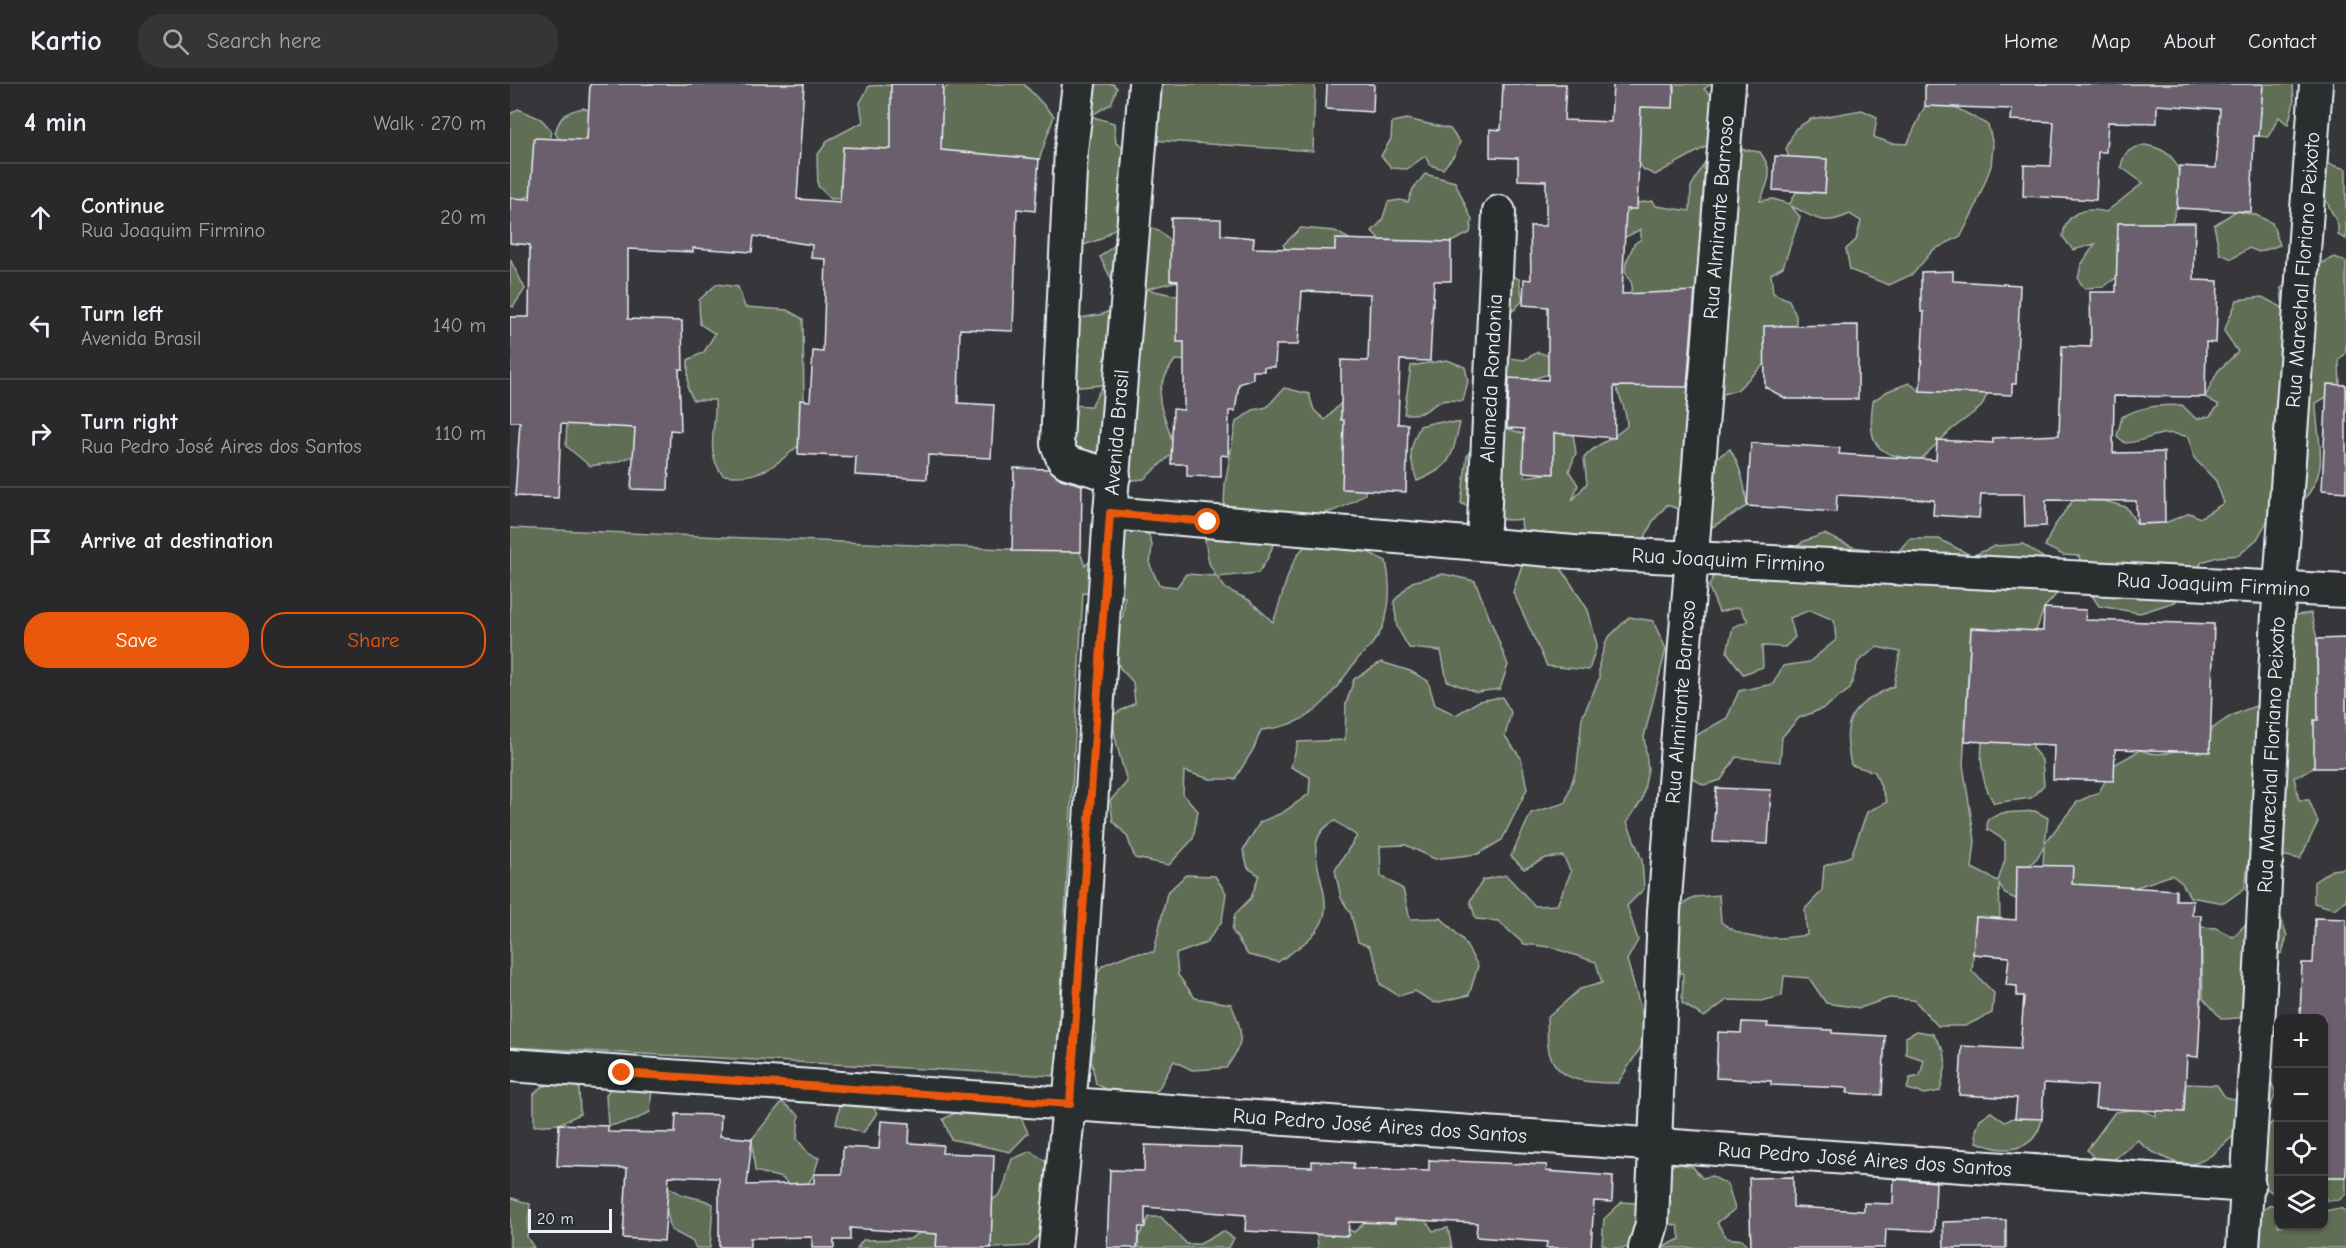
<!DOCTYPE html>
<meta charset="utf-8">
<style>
:root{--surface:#29292c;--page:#353538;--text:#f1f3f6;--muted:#a5a6a9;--line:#454548;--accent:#ea580c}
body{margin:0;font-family:"Comic Neue",sans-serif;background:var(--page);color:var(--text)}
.controls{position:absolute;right:18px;bottom:18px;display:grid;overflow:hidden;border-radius:12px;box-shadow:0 2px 4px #0004}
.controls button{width:54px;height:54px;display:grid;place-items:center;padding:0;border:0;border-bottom:2px solid var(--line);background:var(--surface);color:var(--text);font:30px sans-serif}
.scale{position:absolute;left:18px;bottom:15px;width:84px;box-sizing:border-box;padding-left:6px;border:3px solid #e8f1f8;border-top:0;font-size:16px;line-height:21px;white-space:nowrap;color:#e8f1f8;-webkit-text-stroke:4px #2a2d2e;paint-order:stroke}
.stop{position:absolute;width:18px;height:18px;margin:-14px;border:4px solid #ea580c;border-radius:50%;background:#fff}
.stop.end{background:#ea580c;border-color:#fff;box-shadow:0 2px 6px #0008}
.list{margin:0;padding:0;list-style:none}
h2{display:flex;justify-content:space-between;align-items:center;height:78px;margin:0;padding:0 24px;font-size:26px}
h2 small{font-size:20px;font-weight:400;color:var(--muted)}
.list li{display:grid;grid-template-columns:39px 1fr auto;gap:18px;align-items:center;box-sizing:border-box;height:108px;padding:0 24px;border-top:2px solid var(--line)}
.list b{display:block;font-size:22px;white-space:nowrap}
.list p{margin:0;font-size:20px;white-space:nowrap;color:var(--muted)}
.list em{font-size:20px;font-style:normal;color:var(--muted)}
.actions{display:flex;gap:12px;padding:18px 24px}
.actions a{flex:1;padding:14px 0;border:2px solid var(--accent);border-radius:24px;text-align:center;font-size:21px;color:var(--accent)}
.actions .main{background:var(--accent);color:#fff}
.icon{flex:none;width:33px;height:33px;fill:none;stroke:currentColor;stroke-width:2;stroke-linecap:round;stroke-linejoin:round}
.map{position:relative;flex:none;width:1836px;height:1164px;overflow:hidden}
header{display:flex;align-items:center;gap:36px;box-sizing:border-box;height:84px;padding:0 30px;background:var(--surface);border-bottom:2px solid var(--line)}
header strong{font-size:28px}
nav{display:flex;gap:33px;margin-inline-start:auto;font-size:21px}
.search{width:420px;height:54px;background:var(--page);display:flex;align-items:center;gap:15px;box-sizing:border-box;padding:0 21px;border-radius:24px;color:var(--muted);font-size:22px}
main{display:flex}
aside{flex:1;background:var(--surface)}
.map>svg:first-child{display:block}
.green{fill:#606e56;stroke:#a4b0a7;stroke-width:1.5}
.building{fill:#6c5f6d;stroke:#e8f1f8;stroke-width:1.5}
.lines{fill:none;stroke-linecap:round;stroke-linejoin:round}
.street-casing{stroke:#e8f1f8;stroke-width:36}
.street{stroke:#2a2d2e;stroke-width:32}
.route{stroke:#ea580c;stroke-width:8}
.labels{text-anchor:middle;stroke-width:5;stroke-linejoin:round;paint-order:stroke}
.street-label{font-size:21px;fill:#e8f1f8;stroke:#2a2d2e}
</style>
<header>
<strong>Kartio</strong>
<div class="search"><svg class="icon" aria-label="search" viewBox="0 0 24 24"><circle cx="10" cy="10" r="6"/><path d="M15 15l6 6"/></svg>Search here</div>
<nav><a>Home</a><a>Map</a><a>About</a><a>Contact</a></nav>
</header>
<main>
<aside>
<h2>4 min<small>Walk · 270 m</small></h2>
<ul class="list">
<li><svg class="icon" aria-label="ahead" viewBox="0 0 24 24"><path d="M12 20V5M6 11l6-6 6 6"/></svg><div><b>Continue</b><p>Rua Joaquim Firmino</p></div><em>20 m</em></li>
<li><svg class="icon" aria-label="left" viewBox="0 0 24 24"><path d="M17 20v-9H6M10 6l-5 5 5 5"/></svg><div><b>Turn left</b><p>Avenida Brasil</p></div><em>140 m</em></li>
<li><svg class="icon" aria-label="right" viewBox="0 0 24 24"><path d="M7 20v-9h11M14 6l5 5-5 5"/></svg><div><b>Turn right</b><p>Rua Pedro José Aires dos Santos</p></div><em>110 m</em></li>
<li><svg class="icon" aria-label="arrive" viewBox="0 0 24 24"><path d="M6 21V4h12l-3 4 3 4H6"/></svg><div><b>Arrive at destination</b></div></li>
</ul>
<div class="actions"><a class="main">Save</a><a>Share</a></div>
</aside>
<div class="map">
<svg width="1836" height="1164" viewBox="0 0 1836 1164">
<rect width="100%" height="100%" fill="#37373b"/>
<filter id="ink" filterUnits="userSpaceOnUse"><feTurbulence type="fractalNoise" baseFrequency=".0167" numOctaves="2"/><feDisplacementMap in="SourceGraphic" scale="12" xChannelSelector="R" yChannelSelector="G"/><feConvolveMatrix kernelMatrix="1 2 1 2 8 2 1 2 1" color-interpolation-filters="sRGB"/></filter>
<g filter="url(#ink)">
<g class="green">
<polygon points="441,0 514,0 544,32 526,85 436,81 420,44 423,13"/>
<polygon points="578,0 603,0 607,4 601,20 580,32 604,39 606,59 619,68 619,111 606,123 608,142 591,155 574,161 564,155"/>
<polygon points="644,0 805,0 803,67 641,56"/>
<polygon points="1146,0 1201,0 1194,5 1204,13 1199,61 1145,91 1134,86 1123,72 1124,30"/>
<polygon points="1753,0 1783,0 1784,18 1778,41 1769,33 1758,53 1749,52"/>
<polygon points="380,1 397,5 393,58 339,114 321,115 308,102 307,72 318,56 353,38 350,19 359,2"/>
<path d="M1415,22L1445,23L1478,41L1483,61L1481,82L1465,124L1451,152L1423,166L1403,190L1379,201L1340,186L1336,165L1346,156L1351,137L1340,130C1311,143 1307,134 1281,122L1290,133L1273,183L1261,190L1263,209L1279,216L1286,232V250L1227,306L1209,311L1192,341L1174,356L1187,365L1197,380L1220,365C1231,384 1235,401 1237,422L1194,448L1168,425L1157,421L1143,437L1134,455L1117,460L1013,457L1011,435C988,439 971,431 951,419L957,372L966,357L994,273L1014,276L1028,268L1042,273L1043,289L1001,301L995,344L1014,350L1015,393L1043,389L1044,349L1063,350L1066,369L1059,387L1068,401L1062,417L1077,399L1074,374C1087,358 1102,357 1117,342C1117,326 1109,313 1104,297L1178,244L1184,221L1179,209L1120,215L1122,200L1115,187L1116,179L1124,160L1131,155V145L1114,154L1115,130L1127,119L1143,117L1146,122L1180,127L1181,103L1195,78L1229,65L1250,68C1265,89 1259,96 1250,117L1263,115L1280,120L1286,108L1315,109L1317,76L1279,73L1276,65L1285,45L1301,35L1352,26L1367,33L1364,53L1380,59L1397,60Z"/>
<path d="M73,24L91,30L101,54L53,62L45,49C50,32 55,28 73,24Z"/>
<polygon points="8,25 31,35 41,46 39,67 29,107 14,114 0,136 0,30"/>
<polygon points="897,35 940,45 950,58 945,70 933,85 920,81 915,72 897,85 882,84 871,72 881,55 882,38"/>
<path d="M1635,61C1679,68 1673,104 1662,139H1608L1607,193L1593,203L1574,204L1568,195L1571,181L1585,160L1563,166L1553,153C1555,129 1574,122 1596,128L1633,99L1611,83C1613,68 1620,64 1635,61Z"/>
<polygon points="1819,80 1836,85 1836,155 1828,151 1828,141 1803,89"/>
<polygon points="915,90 945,98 962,136 960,149 941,158 870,156 862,147 872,137 878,118 890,116 898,118 903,105"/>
<polygon points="1726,127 1746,131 1762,139 1770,161 1749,168 1739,164 1722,175 1710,170 1704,141"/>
<path d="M642,144C666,153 669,174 668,197L636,205L676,214L680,277L665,276C635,320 657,322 664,368L634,395L615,397L597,381L588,368L567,377L541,362L556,321L581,322L593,301L571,303L543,290L565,235L593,230L609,222L612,209L603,198L590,173L615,153Z"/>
<polygon points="791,144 825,147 841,156 819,209 803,205 773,161"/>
<path d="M1825,173L1836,178V269L1829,276L1830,305L1806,319C1806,359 1823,383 1792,418L1767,420L1747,455L1729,471L1707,473L1692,478L1665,518L1630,529L1589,522L1577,504L1569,472L1553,471L1535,462L1543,444L1563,416L1594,417L1616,423L1627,440L1655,439L1680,429L1690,434L1714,419L1706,397L1684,374L1679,353C1646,343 1645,357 1615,359L1607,352L1612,333C1631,322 1651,321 1672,321L1686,335L1700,332L1709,321L1695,313L1708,287L1728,268L1714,247L1727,216L1752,213L1773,224L1771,204L1793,188Z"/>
<polygon points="0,175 15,205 3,223 0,221"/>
<polygon points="986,185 1009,195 1013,216 1004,226 984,234"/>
<path d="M207,200L228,203L235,223L277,226L293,235L294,325L301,351C269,377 256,397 213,391C194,368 207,343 205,316H183L178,304V276L194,268L205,250L190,240L189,216Z"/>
<path d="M937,276L955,283L958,297L953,317C947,317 937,315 932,317C915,324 919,331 894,330L901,282Z"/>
<path d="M1399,299L1410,307L1475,299L1477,311L1471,323L1441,346L1411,375C1366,373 1357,361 1363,317L1378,307Z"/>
<path d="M774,304L799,310L804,326L815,336L833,317L855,379V410C821,434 805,431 764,429C765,456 765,467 748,489L707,493L716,505L739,516L763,538C773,515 776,482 794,463C799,457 811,453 819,449L876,477C882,504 881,538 862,560C857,566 851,571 846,577C817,616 804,641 751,646L744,664L725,695H700L674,687L673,710L688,727L683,755L659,781L625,774L617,752L603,737L600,717L617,698C611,674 603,655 603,631L625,619L623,598L610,584L598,553L613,533L615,513L573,509L546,992L0,963V444L570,468L575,482L598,458L600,434L634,437L642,461L640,481L649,501L667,503L676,490L706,492L699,479L694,451L704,441L714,422L715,400L726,338L743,326L757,323Z"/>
<polygon points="136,319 131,369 107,378 80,382 56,362 57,334"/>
<path d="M926,338L950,339C941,375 942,383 907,397C899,372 898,366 910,342Z"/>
<path d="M1314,450L1343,463L1387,469L1399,455H1429L1462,472L1485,462L1513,460L1562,493L1534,524L1526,547L1461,545L1453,681L1465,757L1462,784L1488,797L1495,776V757L1477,745L1478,735L1492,729L1525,727L1538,734L1535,759L1567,718L1589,708L1604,681L1630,666C1664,679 1686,655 1713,637C1724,629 1739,625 1751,620L1748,595L1770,533L1801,529L1807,555V597L1836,605V636L1804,684L1784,693L1789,716H1799L1808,738L1790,775L1758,768L1738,779L1735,804L1714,819L1680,813L1672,799L1662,791L1618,806L1604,824L1533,785L1534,762L1527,774L1514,786L1518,797L1506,815L1495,810L1489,799L1490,834L1466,833L1462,887L1484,909L1482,929L1455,942H1428L1404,916L1379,914L1350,924L1316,919L1299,894L1274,892L1272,912L1251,917L1217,916L1194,933L1172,919L1173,890L1158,882L1161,827L1185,813L1209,811L1211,838C1239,860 1263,855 1297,851L1295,825L1312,807L1314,782L1341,772L1357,728L1377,718L1365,688L1341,681C1331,633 1341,622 1384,602L1390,568L1367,563L1348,578L1340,605L1314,624L1289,634L1272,653L1270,678L1226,673L1211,696L1194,701L1170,687L1171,660L1217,634L1229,607L1263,600L1273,582L1299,578L1326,556L1324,536L1300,526L1280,534L1285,553L1275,563L1252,562L1253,583L1233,590L1217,568L1223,543L1238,537L1229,523L1209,528L1199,503L1210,477L1265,479L1294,457Z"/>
<polygon points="1013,478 1051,484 1078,526 1087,561 1079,586 1037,582 1003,508"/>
<polygon points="933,490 965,497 998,581 990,605 966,608 937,597 931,567 899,564 887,543 884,517 902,498"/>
<path d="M1119,533L1143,537L1156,565L1134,653L1138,685L1132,716L1117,738L1132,776L1134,805L1117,822L1128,856L1117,876L1132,929L1134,958L1108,999C1083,999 1050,1000 1040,971C1036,961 1038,945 1037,934L1070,905L1092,899L1086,878L1040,863L1014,860L988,837L966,835L960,817L973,796L996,791L1025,822L1047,821L1061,788L1053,772L1036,774L1014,785L1001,772L1021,729L1055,719L1067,683L1072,634L1089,595V580L1097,555Z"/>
<path d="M871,578L900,587L918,597L925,621L946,631L969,617L992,613L1001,628L995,652L1011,674L1017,705L992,756L968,770L925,775L896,761L870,762L871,792L893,805L900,835L931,834L953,856L968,882L959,911L925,919L905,907L889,912L870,900L867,881L859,862L848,858L841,830L831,814L825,786L847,752L825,737C782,759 827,805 812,838C804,855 782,868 768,878L738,871L722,846L725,830L741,814L749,791L738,784L733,766L750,738L772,729L799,710L800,693L781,683L788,658L835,656L836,620L844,595Z"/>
<path d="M1476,629L1525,646L1523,665L1532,676L1534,701L1521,714L1484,719C1466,692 1471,660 1476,629Z"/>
<polygon points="1836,784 1836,816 1824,825 1804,819 1804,798 1822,786"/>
<path d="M676,791L705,792L716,809L712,837L696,859L666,870L668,891L685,914L721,920C734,950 735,958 716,984L682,986L664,977L648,1006L619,1017L586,1000L581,975L586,950L571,939L573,906L593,881L620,870L644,868L657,809Z"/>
<polygon points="1754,830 1771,834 1777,852 1772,869 1762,872 1747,916 1729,934 1712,935 1693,914 1691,843 1706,844 1723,853 1742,834"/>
<polygon points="1407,947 1423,950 1434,967 1436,981 1430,1007 1414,1010 1397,1005 1400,994 1410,992 1414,976 1396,970 1396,953"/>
<polygon points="53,996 69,1003 70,1030 49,1040 24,1042 24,1010 31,1003"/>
<path d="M1752,996L1761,997L1766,1010C1758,1029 1746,1035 1731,1046C1703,1067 1690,1094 1651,1072C1642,1068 1634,1064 1628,1056L1602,1077L1585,1075L1577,1066L1605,1028L1628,1025L1646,1032V1010L1674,1000L1707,1001L1715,1013L1728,1016Z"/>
<polygon points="102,1002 142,1004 140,1028 123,1037 98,1042 96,1011"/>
<polygon points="332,1013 361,1019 367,1029 353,1049 326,1040"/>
<polygon points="272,1018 289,1031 287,1055 299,1070 309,1074 304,1090 291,1112 272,1094 245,1087 242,1055"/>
<polygon points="451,1026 508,1027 518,1049 500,1068 441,1055 433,1035"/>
<path d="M1518,1027L1532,1035C1525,1069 1494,1070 1467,1058L1466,1047L1470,1035L1481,1028L1495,1038Z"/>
<polygon points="1766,1035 1768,1035 1768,1112 1754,1103 1755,1045"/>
<path d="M521,1067L536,1078L546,1108L541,1137L519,1162L484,1164L472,1161L471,1122C501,1108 491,1102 502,1075Z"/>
<polygon points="1167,1079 1183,1083 1192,1094 1202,1092 1218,1101 1225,1125 1207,1139 1217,1154 1233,1156 1238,1164 1151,1164 1170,1155 1168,1142 1149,1137 1149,1126 1161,1118 1155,1113 1156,1085"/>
<polygon points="1814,1093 1836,1093 1836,1110 1829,1116 1818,1117 1814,1112"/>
<path d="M151,1102C165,1103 163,1108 174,1111C185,1115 193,1114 203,1120L200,1164H186L182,1157L161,1146Z"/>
<polygon points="886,1109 928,1123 916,1137 923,1147 938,1144 942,1164 808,1164 807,1150 830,1142 844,1148 855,1138 884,1139"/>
<polygon points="2,1114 20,1120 17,1153 24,1164 0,1164 0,1115"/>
<polygon points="1112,1118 1125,1119 1140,1135 1127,1164 1099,1164 1092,1160 1094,1135"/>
<polygon points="1768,1120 1768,1142 1814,1142 1814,1127 1830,1124 1836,1127 1836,1164 1746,1164 1743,1133 1759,1122"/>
<polygon points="639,1133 651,1133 677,1160 690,1160 713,1147 724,1154 719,1164 629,1164 628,1154"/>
<polygon points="414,1146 427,1147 426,1164 347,1164 353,1156 400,1155"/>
</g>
<g class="building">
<polygon points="80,0 294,0 287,115 330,118 333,63 381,65 381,0 433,0 431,66 529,75 525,127 507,125 503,247 450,245 448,319 484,321 481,374 418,371 417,395 345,391 346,373 288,370 290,316 300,317 303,267 313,268 316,175 301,174 302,161 244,152 242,168 183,164 183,168 118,165 118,235 172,237 173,285 169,285 171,347 160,346 158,406 121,405 125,344 51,340 48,414 5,412 10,338 0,338 0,233 19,233 20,161 0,159 0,114 20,115 24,54 77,56"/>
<polygon points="817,0 864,0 863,28 816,25"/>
<polygon points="993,0 1056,0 1054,36 1101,38 1103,0 1164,0 1163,24 1131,23 1127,125 1116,125 1112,210 1185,207 1177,303 1104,302 1105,354 1044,349 1044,390 1013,388 1014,345 997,344 999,294 1038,296 1038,223 1013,221 1014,195 1021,196 1020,142 1036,142 1036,97 1008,96 1008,74 980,73 980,45 991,46"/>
<polygon points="1415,0 1753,0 1749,52 1744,52 1741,128 1667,124 1669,82 1706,84 1710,25 1647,21 1647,39 1598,38 1596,68 1588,68 1586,116 1513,112 1514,81 1541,82 1544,38 1501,36 1502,25 1415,22"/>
<polygon points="1265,72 1317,75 1315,109 1263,106"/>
<polygon points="661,134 711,135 711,151 744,154 743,164 825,166 825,155 941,158 941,197 924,197 920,277 890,276 888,340 898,340 896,408 832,405 834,336 831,336 831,276 858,277 860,210 792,207 788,261 766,261 765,283 754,283 754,287 743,287 743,295 729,300 725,327 719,327 718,372 711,371 711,393 677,392 677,380 661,380 663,325 674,326 674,258 667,258 668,197 660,196"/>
<polygon points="1608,139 1685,139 1684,196 1708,197 1706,259 1696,258 1695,313 1604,312 1603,369 1654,368 1655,439 1627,440 1626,417 1536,416 1536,442 1515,443 1514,410 1471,410 1469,434 1423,431 1424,416 1327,411 1326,428 1237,422 1241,359 1330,364 1329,370 1426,376 1427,356 1483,359 1483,354 1549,351 1552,262 1581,263 1580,208 1606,208"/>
<polygon points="1443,187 1443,197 1510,201 1506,300 1502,300 1502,311 1410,307 1414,228 1411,228 1411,188"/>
<polygon points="1348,241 1348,315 1277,315 1255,303 1254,242"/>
<polygon points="1817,300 1836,301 1836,408 1812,406"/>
<polygon points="504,384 539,385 551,395 572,401 571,468 502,467"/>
<polygon points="1534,524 1576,526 1575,536 1704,540 1700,668 1605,665 1604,697 1543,695 1544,661 1455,657 1461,544 1533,547"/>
<polygon points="1836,554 1836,684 1804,684 1804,636 1808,636 1807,555"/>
<polygon points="1206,704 1261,706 1258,760 1203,758"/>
<polygon points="1507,781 1563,782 1562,800 1666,806 1666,816 1683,816 1682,831 1691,831 1691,920 1688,973 1677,972 1674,1028 1585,1024 1587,1002 1534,999 1532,1035 1505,1034 1507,1014 1449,1011 1452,962 1510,965 1514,912 1507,912 1507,902 1496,901 1499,873 1463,870 1466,833 1506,836"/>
<polygon points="1805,834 1836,835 1836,1093 1814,1093 1814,934 1790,934 1792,879 1803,879"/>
<polygon points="1232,938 1258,939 1257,943 1322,946 1322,949 1375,952 1372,1011 1337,1009 1338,1004 1261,1001 1261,997 1206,994 1208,948 1231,949"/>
<polygon points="166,1030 211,1031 210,1052 242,1055 237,1101 304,1099 304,1090 332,1090 333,1063 369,1065 371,1037 400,1039 399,1059 433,1061 432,1069 484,1071 481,1164 426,1164 427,1150 340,1144 340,1156 324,1156 324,1164 302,1164 302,1153 240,1154 240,1163 209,1163 209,1094 159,1092 154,1157 113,1154 117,1084 47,1082 49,1040 98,1042 98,1048 165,1049"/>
<polygon points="635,1061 733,1064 732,1081 802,1083 802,1077 844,1079 843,1085 919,1087 919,1076 1037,1081 1036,1087 1103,1092 1102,1118 1084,1117 1081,1164 1036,1164 1037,1158 966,1153 967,1139 885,1135 885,1139 839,1138 838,1152 735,1147 736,1131 635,1123 635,1143 629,1143 627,1164 597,1164 600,1086 634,1087"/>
<polygon points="1283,1093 1283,1123 1354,1127 1354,1119 1383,1120 1384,1095 1426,1098 1424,1147 1376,1145 1375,1164 1241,1164 1239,1094"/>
<polygon points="1496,1136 1496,1164 1434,1164 1433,1138"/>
</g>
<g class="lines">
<g class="street-casing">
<g id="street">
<polyline points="569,0 561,66 547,360 553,375 557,378 604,392"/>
<path id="s1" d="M600,429L1064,468L1836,507"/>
<path id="s2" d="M973,460L989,128"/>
<path id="s3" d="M0,981L1739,1102"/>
<path id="s4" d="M545,1164L567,938L600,429L635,0"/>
<path id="s5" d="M1135,1164L1142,1140L1154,827L1219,0"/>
<path id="s6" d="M1733,1164L1749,924L1768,530L1806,0"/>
</g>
</g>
<use href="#street" class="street"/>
</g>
</g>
<g class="lines" filter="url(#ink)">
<polyline class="route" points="112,989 560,1020 600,429 698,438"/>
</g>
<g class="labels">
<g class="street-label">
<text dy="7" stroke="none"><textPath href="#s5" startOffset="1034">Rua Almirante Barroso</textPath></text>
<text dy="7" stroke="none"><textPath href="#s6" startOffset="980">Rua Marechal Floriano Peixoto</textPath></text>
<text dy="7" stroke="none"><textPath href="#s2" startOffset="166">Alameda Rondonia</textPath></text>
<text dy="7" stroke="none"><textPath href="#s4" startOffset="818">Avenida Brasil</textPath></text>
<text dy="7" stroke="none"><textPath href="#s1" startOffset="620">Rua Joaquim Firmino</textPath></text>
<text dy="7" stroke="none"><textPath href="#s1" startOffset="1106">Rua Joaquim Firmino</textPath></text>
<text dy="7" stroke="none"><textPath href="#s5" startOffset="548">Rua Almirante Barroso</textPath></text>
<text dy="7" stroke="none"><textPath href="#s6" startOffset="494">Rua Marechal Floriano Peixoto</textPath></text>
<text dy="7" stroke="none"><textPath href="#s3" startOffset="872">Rua Pedro José Aires dos Santos</textPath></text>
<text dy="7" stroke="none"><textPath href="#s3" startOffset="1358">Rua Pedro José Aires dos Santos</textPath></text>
</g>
</g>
</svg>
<div class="controls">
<button>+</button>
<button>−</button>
<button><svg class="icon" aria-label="locate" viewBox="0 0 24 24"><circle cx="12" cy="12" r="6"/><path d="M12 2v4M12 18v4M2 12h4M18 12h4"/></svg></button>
<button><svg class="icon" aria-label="layers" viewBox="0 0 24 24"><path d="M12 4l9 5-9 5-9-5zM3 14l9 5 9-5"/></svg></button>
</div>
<div class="scale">20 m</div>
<div class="stop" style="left:698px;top:438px"></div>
<div class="stop end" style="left:112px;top:989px"></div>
</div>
</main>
